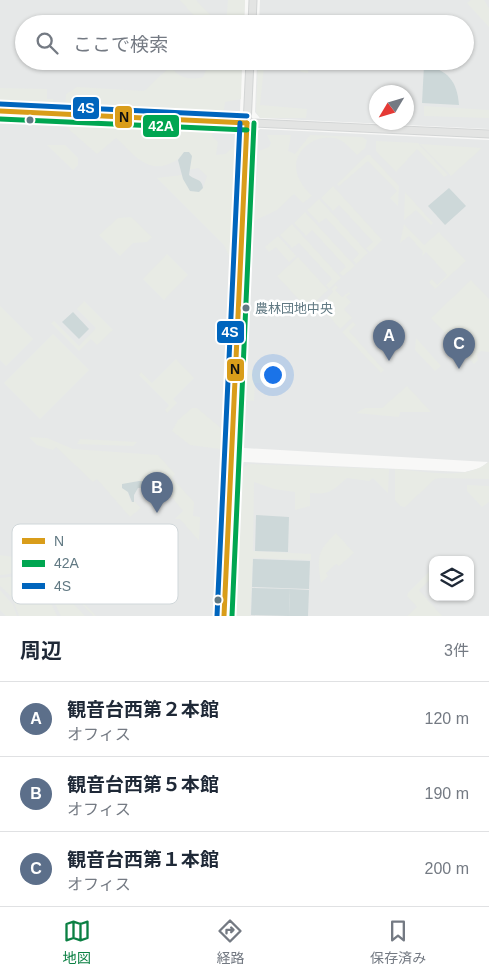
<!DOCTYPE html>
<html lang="ja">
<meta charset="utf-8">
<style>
:root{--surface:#fff;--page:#f2f2f3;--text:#1f2937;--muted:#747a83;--line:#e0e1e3;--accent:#0b8043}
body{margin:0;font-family:Helvetica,"Noto Sans JP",sans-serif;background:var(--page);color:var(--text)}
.controls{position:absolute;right:15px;bottom:15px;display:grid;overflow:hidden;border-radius:10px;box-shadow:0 1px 4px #0004}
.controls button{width:45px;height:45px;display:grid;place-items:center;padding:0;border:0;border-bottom:1px solid var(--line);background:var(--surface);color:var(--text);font:25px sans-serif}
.compass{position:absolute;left:369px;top:85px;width:45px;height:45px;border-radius:50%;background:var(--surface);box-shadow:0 1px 4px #0004;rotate:232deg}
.you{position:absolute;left:272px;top:374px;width:18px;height:18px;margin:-12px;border:4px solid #fff;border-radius:50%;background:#1a73e8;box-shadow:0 0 0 8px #1a73e833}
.badge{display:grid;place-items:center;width:32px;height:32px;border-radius:50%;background:var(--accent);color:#fff;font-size:16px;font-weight:700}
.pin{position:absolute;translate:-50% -41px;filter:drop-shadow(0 1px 2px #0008)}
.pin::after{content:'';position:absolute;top:26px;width:18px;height:15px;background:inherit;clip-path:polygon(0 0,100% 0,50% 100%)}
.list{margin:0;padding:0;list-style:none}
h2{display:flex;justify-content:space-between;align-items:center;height:65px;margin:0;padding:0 20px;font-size:21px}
h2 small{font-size:16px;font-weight:400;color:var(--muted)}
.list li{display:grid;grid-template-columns:32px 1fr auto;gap:15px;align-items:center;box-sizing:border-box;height:75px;padding:0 20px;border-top:1px solid var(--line)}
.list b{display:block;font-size:19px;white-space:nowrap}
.list p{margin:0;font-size:16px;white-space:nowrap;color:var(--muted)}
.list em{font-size:16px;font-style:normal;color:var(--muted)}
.icon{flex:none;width:28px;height:28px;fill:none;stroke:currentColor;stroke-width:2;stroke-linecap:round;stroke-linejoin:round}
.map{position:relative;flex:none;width:489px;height:616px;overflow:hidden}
.search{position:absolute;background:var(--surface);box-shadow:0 1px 4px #0004;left:15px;right:15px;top:15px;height:55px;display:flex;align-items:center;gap:12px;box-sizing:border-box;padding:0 18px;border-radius:28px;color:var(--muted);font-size:19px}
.sheet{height:290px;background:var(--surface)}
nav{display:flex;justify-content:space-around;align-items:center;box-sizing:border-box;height:70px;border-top:1px solid var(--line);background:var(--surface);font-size:14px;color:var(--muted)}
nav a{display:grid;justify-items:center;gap:2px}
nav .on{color:var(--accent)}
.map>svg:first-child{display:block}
.built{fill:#e6e8e8;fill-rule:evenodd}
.green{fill:#e8ebe5}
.water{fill:#cdd8d9}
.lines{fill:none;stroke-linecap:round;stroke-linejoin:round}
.secondary-casing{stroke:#d3d5d5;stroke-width:9}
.secondary{stroke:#e3e4e3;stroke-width:7}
.bus-1-casing{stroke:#fff;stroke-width:9}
.bus-2-casing{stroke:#fff;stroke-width:9}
.bus-3-casing{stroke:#fff;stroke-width:9}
.bus-1{stroke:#d99d1a;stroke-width:5}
.bus-2{stroke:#00a651;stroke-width:5}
.bus-3{stroke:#0065bd;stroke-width:5}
.bus-dot{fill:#617983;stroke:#fff;stroke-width:2}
.labels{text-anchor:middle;stroke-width:5;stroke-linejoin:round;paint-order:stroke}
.bus-label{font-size:13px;fill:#617983;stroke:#fff;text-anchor:start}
.key{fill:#fff;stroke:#d0d7da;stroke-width:1}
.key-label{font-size:14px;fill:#617983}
.line-badge{stroke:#fff;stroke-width:2}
.badge-label{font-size:14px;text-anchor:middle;font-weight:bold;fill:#fff}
.pale-badge-label{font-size:14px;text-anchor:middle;font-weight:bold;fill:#111}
</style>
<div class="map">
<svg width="489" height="616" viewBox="0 0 489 616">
<rect width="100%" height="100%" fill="#f8f8f7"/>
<g class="built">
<polygon points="0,0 245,0 244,24 24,24 24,61 242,61 240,111 234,117 0,106"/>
<path d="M260,0H489V129L260,118L255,112L257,61H465V24H259ZM376,92H406V122H376Z"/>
<polygon points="0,117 234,128 239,134 217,616 0,616"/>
<path d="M260,129L489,140V616H232L239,466L244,462L465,472L480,468L488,462L244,448L240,443L254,134ZM433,560H470V597H433Z"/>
</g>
<g class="green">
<polygon points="180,0 196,0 215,20 211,24 201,24"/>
<polygon points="228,0 245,0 244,24 226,24"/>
<polygon points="471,0 484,0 489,8 489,27 467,3"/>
<path d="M176,61H182L173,69C180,79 192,80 203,77L210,61H242L241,99L225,102L223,116L65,109L66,94L77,87L144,91Z"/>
<polygon points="258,61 309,61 308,73 301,72 295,65 264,67 260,105 307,109 306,118 260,118 256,112"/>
<polygon points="0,88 47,89 47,99 53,99 53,104 48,108 0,106"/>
<polygon points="424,106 489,110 489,118 424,116"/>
<path d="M67,122L213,129L212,136L218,142L216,155L225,154L236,145L230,258L224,245L157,178L182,175L183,179L203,188L207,176L198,168L188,170L191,163L180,156C178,160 175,161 171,163C147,175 132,152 116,138L97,154L65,126Z"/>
<path d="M267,135H291L288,151L295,154L310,135L362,137L367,140L365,148L357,155C352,150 346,143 340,140C322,132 297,145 296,166C296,178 304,188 312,196L303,203L294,194L277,210L254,221L259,151L269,147L271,143Z"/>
<polygon points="376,141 418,143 448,175 444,177 417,149 396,172 376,151"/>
<polygon points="420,144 482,148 451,176"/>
<polygon points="47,145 65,145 78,158 78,165 73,170"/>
<polygon points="367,155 370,155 399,186 398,206 390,198 397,191 368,161 339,186 337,184"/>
<polygon points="333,186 382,240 370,252 366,248 373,242 339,205 333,211 321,198"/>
<polygon points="405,192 433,223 431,225 416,210 404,220"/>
<polygon points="319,199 368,253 356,264 353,260 359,254 326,218 319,223 307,210"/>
<polygon points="305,212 355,266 343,276 339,273 346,267 312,230 306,236 294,223"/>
<polygon points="131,217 152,237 147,242 133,243 120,256 99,235 118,218"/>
<polygon points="292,224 341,278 329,289 326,285 332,279 299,243 292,248 280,235"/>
<polygon points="404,224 424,245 439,232 466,261 435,289 429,282 432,279 437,285 447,275 426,252 422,256 423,252 409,236 400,243"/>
<polygon points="278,236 296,256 289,262 276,247 269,252 265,247"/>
<polygon points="167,254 188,275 164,300 143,279"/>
<polygon points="298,257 328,290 304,313 301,309 304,305 277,276"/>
<polygon points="471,280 489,299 489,352 481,351 477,354 478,360 474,364 431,318"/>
<polygon points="336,285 338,288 335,290 342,297 349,292 350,294 346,297 351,302 344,309 352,318 340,329 328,315 336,308 327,298 333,292 331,289"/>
<polygon points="84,301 113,330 97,345 91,339 79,351 51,323 54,321 79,346 96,328 77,309"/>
<polygon points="0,306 33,339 6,366 0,360"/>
<polygon points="353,322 356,325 349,331 384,370 381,373 342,332"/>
<polygon points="53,334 89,370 40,419 4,383"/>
<polygon points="416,338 441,366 435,371 415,350"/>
<polygon points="176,359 194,378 173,399 177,403 167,413 165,410 169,405 139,375 141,372 152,383"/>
<polygon points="248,370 265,370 274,383 255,383 254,401 245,400"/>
<polygon points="407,386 431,412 400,412 399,417 356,413 365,408 382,408"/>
<polygon points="192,408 197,408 221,428 220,449 190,445 172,431 178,420"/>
<polygon points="29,437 47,438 73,449 158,455 175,474 172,478 194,502 193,516 200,517 199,541 180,519 175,519 183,511 164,487 158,492 156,489 157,484 138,481 127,490 131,502 134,501 141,508 130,517 97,479 93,482 56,447 53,450 37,445"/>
<polygon points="80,439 137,442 133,446 77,444"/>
<path d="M489,462V479L441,478L435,479L405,507L400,506L395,500V469C424,471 465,481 489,462Z"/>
<path d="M248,464L389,469L388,493L373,478L369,481L347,478C332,491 330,495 310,493V506L295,510V492L274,489L254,482L253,551L311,554V560L253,558L250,616H236L243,468Z"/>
<polygon points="467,485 489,486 489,502 482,507 467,491"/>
<path d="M336,533L354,553L339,566L336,564L326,573L328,576L321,583C317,557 317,551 336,533Z"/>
<polygon points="64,543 81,562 78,561 59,576 96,616 93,616 55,574 72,558 62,546"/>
<path d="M0,555L32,560L85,616H61C53,599 39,572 16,573C11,573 6,575 0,575Z"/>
<polygon points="97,558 123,586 119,590 129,601 124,605 87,566"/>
<polygon points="433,568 433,577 419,590 442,616 407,616 417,607 407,596 408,593"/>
<path d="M19,576C40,582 49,597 57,616H19L12,597L0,586V578Z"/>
<polygon points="0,590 13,605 17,616 6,616 0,610"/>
</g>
<g class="water">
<path d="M424,65C448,70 457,81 459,105L422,103Z"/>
<path d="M184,152H189L192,156L189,175C194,180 202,178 203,188L199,192L190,191L183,179L178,160Z"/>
<polygon points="449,188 466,206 445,225 428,206"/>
<polygon points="73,312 89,329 79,339 62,322"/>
<polygon points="139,481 154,482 158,486 138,488 134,495 134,502 132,502 128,492 122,488 122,484"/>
<polygon points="256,515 289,517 288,552 255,551"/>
<polygon points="253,559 310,561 309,589 252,587"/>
<polygon points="252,588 290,589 289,616 251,615"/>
<polygon points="290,589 309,590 308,616 289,616"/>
</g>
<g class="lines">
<g class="secondary-casing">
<g id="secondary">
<polyline points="252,24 253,0"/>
<polyline points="0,111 489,134"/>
<polyline points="224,616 250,61"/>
</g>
</g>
<use href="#secondary" class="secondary"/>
<g class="bus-1-casing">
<g id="bus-1">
<polyline points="0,111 247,123"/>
<polyline points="224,616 247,123"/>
</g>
</g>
<g class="bus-2-casing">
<g id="bus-2">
<polyline points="0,119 247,130"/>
<polyline points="232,616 254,123"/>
</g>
</g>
<g class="bus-3-casing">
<g id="bus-3">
<polyline points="0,104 247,116"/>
<polyline points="217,616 240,123"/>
</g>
</g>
<use href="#bus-1" class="bus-1"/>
<use href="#bus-2" class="bus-2"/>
<use href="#bus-3" class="bus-3"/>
</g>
<g class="bus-dot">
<circle cx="30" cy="120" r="4.5"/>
<circle cx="246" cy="308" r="4.5"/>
<circle cx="218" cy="600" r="4.5"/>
</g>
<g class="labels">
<g class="bus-label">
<text x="255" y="313">農林団地中央</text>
</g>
</g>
<rect x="12" y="524" width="166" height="80" rx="8" class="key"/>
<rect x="22" y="538" width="23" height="6" fill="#d99d1a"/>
<rect x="22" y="560" width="23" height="7" fill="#00a651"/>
<rect x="22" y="583" width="23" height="6" fill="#0065bd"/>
<g class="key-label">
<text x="54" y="546">N</text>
<text x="54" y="568">42A</text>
<text x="54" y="591">4S</text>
</g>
<g class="line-badge">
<rect x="72" y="96" width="28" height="24" rx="5" fill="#0065bd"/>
<rect x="114" y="105" width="19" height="24" rx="5" fill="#d99d1a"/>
<rect x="142" y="114" width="38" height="24" rx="5" fill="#00a651"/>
<rect x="216" y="320" width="29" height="24" rx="5" fill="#0065bd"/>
<rect x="226" y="358" width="19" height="24" rx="5" fill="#d99d1a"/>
</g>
<g class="badge-label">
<text x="86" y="113">4S</text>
<text x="161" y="131">42A</text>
<text x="230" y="337">4S</text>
</g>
<g class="pale-badge-label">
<text x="124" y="122">N</text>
<text x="235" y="374">N</text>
</g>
</svg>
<div class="controls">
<button><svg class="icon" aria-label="layers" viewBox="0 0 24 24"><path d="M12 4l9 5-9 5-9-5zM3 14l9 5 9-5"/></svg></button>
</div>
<svg class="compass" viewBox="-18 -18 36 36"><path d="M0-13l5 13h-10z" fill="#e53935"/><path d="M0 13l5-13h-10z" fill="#747a83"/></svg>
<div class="you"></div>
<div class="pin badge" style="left:389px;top:361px;background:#5c6f8a">A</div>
<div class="pin badge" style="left:157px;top:513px;background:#5c6f8a">B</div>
<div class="pin badge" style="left:459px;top:369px;background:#5c6f8a">C</div>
<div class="search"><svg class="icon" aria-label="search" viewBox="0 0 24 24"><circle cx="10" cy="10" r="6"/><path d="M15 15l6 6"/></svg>ここで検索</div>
</div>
<section class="sheet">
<h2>周辺<small>3件</small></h2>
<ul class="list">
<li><span class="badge" style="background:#5c6f8a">A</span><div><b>観音台西第２本館</b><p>オフィス</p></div><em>120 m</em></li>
<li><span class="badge" style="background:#5c6f8a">B</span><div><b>観音台西第５本館</b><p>オフィス</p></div><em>190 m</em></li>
<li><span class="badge" style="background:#5c6f8a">C</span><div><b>観音台西第１本館</b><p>オフィス</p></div><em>200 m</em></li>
</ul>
</section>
<nav>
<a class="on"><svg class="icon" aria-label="map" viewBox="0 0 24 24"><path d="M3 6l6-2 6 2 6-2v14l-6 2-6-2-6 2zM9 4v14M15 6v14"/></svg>地図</a>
<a><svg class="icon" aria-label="directions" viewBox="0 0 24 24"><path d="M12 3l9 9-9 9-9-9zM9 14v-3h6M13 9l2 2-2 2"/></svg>経路</a>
<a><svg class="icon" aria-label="saved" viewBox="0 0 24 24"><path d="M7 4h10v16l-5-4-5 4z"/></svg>保存済み</a>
</nav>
